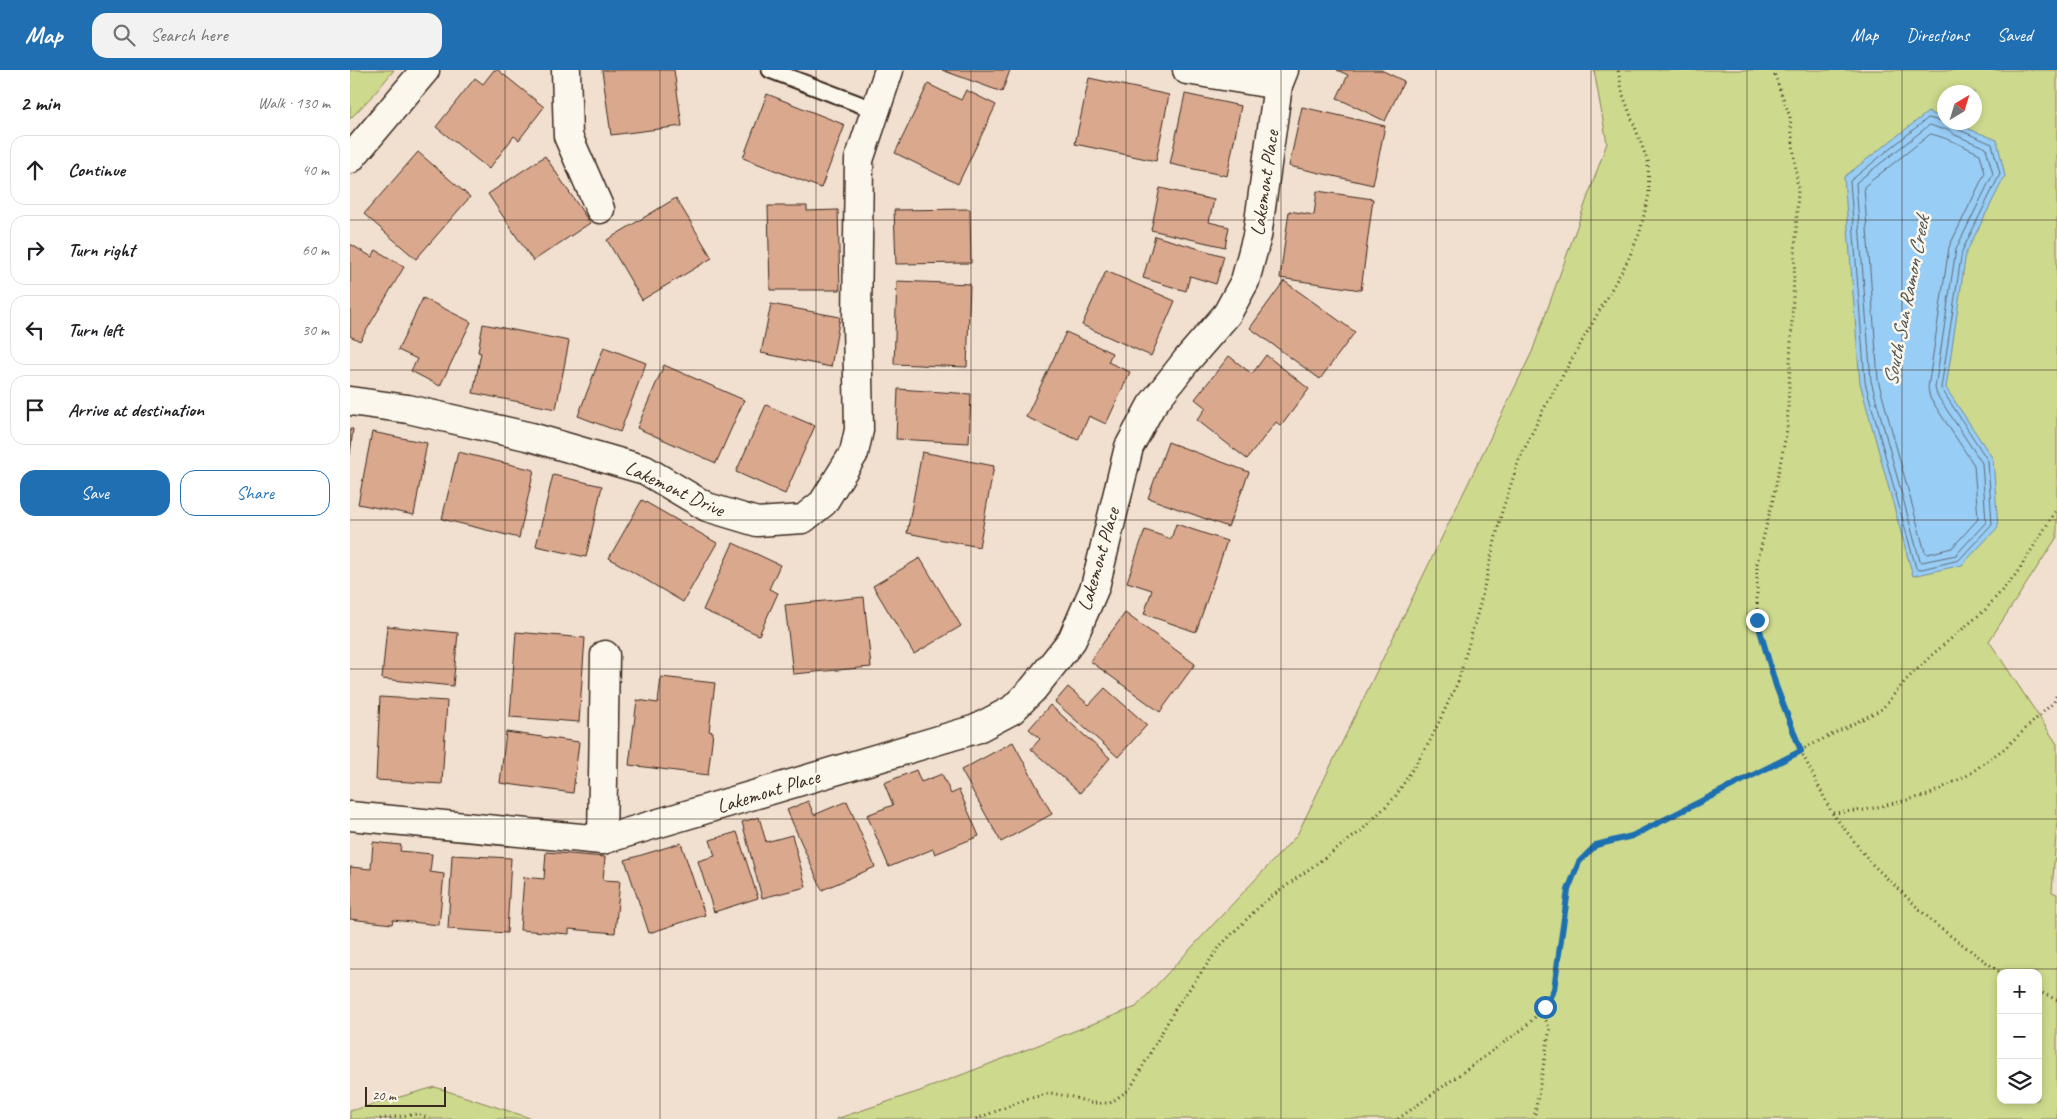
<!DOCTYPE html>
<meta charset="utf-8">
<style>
:root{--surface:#fff;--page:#f2f2f2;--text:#202124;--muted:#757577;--line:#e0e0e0;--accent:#1f6fb2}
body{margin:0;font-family:Caveat,sans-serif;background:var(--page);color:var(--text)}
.controls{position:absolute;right:15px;bottom:15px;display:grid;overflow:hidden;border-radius:10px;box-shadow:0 2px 8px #0003}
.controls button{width:45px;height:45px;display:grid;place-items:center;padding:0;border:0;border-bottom:1px solid var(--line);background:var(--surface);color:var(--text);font:25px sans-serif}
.compass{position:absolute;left:1587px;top:15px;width:45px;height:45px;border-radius:50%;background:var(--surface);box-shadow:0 2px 8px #0003;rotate:38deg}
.scale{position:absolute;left:15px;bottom:12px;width:81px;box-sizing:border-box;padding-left:5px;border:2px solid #3b2a1e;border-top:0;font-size:14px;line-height:18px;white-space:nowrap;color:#3b2a1e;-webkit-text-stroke:4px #fbf7ec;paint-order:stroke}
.stop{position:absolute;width:15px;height:15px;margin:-11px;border:4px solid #1f6fb2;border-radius:50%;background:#fff}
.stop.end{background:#1f6fb2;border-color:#fff;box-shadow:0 1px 5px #0008}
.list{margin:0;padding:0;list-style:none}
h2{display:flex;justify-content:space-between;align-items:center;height:65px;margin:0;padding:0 20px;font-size:21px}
h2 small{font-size:16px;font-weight:400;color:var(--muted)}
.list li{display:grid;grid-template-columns:32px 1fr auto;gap:15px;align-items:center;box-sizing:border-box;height:70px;margin:0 10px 10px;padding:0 10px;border:1px solid var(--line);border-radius:15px}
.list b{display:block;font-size:19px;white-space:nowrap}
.list em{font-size:16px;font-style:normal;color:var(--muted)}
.actions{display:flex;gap:10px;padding:15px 20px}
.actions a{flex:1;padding:11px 0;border:1px solid var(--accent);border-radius:15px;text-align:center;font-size:18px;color:var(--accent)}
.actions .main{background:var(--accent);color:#fff}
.icon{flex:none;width:28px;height:28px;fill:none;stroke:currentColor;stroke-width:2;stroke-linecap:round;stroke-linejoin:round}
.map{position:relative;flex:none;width:1707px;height:1049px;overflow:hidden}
header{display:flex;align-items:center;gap:30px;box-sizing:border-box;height:70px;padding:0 25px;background:var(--accent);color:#fff}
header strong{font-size:24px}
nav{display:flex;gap:28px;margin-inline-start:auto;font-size:18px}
.search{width:350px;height:45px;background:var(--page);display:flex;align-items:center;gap:12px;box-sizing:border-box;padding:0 18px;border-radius:15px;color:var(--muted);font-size:19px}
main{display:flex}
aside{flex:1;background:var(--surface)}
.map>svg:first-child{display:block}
.green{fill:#cdd98c;stroke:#848255;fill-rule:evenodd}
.water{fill:#98cdf6;stroke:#738ca0}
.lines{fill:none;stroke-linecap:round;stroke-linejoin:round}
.shore{stroke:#606b74;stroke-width:1}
.building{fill:#daa88d;stroke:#3b2a1e}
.service-casing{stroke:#3b2a1e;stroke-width:19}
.minor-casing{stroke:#3b2a1e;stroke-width:31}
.path{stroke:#3b2a1e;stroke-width:3;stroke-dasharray:1 4;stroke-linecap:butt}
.service{stroke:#fbf7ec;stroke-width:15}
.minor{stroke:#fbf7ec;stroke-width:28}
.route{stroke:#1f6fb2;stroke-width:6}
.grid{fill:none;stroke:#3b2a1e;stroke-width:1;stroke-opacity:0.55}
.labels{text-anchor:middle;stroke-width:5;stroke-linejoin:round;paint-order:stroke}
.street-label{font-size:20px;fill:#3b2a1e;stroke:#fbf7ec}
.water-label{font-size:21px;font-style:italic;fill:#525354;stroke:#fbf7ec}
</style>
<header>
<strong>Map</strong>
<div class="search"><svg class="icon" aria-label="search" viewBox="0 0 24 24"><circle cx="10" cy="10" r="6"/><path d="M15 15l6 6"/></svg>Search here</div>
<nav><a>Map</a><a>Directions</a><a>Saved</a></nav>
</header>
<main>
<aside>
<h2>2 min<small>Walk · 130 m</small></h2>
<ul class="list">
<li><svg class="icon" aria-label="ahead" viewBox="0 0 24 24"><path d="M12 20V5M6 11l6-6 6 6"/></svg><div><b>Continue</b></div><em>40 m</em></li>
<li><svg class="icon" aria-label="right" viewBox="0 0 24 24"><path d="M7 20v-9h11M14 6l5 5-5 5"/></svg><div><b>Turn right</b></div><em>60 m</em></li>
<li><svg class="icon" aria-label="left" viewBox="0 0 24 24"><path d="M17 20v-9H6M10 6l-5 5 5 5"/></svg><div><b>Turn left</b></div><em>30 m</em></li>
<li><svg class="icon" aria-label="arrive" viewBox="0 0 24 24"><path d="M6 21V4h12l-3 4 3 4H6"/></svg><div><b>Arrive at destination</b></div></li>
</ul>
<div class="actions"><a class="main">Save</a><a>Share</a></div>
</aside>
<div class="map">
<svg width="1707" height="1049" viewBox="0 0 1707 1049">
<rect width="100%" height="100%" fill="#f1dfd0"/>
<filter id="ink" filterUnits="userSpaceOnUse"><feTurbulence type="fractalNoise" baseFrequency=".02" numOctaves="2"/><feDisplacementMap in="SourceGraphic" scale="10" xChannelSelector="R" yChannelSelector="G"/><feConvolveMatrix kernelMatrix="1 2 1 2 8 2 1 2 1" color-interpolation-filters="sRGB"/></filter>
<g filter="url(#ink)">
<g class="green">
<polygon points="0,0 44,0 25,23 0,49"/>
<path d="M1244,0H1707V467L1639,571L1707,674V751L1702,822L1707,824V1049H486L570,1021L786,937L947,765L1182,282L1257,73ZM1594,22H1624V52H1594ZM1651,903H1688V1030H1651Z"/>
<polygon points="85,1017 183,1049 0,1049 0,1041"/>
</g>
<polygon class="water" points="1578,42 1594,48 1594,52 1604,53 1647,70 1655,106 1616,183 1596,318 1643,389 1648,457 1612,495 1563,506 1510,313 1494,107"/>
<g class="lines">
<g class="shore">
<polyline points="1595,52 1578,48 1500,111 1515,312 1566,498 1568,500 1609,490 1642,454 1638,391 1591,318 1612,181 1650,104 1642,74 1607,59 1605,52"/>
<polygon points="1580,55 1591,59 1598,59 1605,65 1636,78 1643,104 1606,179 1585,318 1587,325 1632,393 1636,452 1606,485 1572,492 1570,491 1521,311 1506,113"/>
<path d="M1581,64C1598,68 1613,76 1630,84L1635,103L1599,177L1578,318L1580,328L1624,395L1628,449L1602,478L1578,484L1575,482L1528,310L1514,117Z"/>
</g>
</g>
<g class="building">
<polygon points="144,0 148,0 194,37 169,70 164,66 139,99 86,57 125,8 133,14"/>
<polygon points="252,0 324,0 332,56 261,65"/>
<polygon points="592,0 660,0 652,22"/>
<polygon points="987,0 1031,0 1054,11 1035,51 987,28 998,5"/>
<polygon points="739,8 819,25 806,91 725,74"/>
<polygon points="578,14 611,30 616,20 646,35 608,114 545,83"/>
<polygon points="417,24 495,55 471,118 393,88"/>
<polygon points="835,24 891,36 877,106 820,94"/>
<polygon points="952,37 1035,56 1023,115 939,96"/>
<polygon points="68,82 120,127 66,189 14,144"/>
<polygon points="195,86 240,153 183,191 138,124"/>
<polygon points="810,118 864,130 859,152 879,157 875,177 801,160"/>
<polygon points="967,121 1023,129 1011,220 930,208 939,141 964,145"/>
<polygon points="326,128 362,188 292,230 257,170"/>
<polygon points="418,136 457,136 457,141 488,140 490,220 420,220"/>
<polygon points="620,139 621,193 546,194 544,140"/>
<polygon points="805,166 874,186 866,214 840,206 836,221 793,208"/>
<polygon points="0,174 22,187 26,180 54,197 10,271 0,266"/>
<polygon points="756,201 825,231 801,286 732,255"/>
<polygon points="547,211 620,214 617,297 544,294"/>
<polygon points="934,211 1005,262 970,309 900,258"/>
<polygon points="73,228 121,252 90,316 61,301 67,289 48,280"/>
<polygon points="421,234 490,247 481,297 411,283"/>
<polygon points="133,254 219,271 206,339 123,323 131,283 128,282"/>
<polygon points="716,262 762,283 758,292 780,302 756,354 739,346 728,370 676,347"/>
<polygon points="254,277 296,293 270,362 228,346"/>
<polygon points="916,285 959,319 931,356 926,352 897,389 847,350 856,338 845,329 879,286 902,304"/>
<polygon points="314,295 394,330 366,393 287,358"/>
<polygon points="548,319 621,324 619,373 546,369"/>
<polygon points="416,335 465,356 435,424 386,402"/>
<polygon points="0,359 3,359 0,385"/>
<polygon points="22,362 77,373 64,445 8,434"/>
<polygon points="818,372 899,402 878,457 798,428"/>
<polygon points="108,382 184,400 169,468 92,449"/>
<polygon points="572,382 644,396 629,477 557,463"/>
<polygon points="203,405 252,416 236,487 186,476"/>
<polygon points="292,430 367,473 333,532 259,488"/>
<polygon points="826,454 877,471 846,562 794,544 802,520 777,512 795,460 821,469"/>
<polygon points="383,473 430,495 419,519 428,523 409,565 353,540"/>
<polygon points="570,488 611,556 564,584 523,516"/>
<polygon points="514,527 521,597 443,604 435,535"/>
<polygon points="775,543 845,594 810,642 740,591"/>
<polygon points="37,556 108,563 103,616 32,609"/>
<polygon points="166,562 235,568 229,652 160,647"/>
<polygon points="311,607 365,613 359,661 363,662 358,705 279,695 287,630 308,633"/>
<polygon points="718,617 739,635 755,618 797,655 768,687 705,632"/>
<polygon points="30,627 97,631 92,714 26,710"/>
<polygon points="700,635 760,688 730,723 681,679 690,669 679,659"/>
<polygon points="156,662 229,672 223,723 150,713"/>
<polygon points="663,672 702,744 651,772 611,700"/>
<polygon points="566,700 571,712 592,704 601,724 609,720 629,766 585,784 583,779 539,797 517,745 543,735 534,713"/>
<polygon points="458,731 464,745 497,731 525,797 472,820 437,740"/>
<polygon points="409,747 416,772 442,765 456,817 412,828 392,752"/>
<polygon points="387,762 408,828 364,842 348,791 365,786 360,770"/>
<polygon points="23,772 51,775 50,781 82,784 80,802 94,804 89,855 43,850 42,854 0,849 0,797 21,799"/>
<polygon points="331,773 355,845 299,863 275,790"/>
<polygon points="196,782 255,787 253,810 270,811 265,863 219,859 219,864 170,860 174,807 194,809"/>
<polygon points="102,785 161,788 157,863 98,859"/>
</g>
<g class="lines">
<g class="service-casing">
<polyline id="service" points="420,0 525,40"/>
</g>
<g class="minor-casing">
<g id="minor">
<polyline points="216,0 218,66 250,139"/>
<polyline points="837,0 928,15"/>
<polyline points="0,89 75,0"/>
<polyline points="0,331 58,339 181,367 295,400 357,437 407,452 453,449 473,433 504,383 509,360 507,251 509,90 539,0"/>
<polyline points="0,746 252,770 626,659 662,640 683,619 722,570 745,517 779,377 801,336 837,290 877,244 895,211 907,166 928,15 934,0"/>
<polyline points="252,770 255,585"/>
</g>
</g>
<g class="path">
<polyline points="1423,0 1440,47 1448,119 1437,360 1423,429 1407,493 1407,550 1426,616 1451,681 1482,743 1521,793 1586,855 1651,903"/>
<polyline points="1483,743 1515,740 1578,725 1618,705 1655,678 1704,632 1707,624"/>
<polyline points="1688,921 1707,930"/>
<polyline points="30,1049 67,1044 82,1049"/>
<polyline points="626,1049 677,1029 701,1023 722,1027 741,1033 760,1033 780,1019 825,939 871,875 913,833 1011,761 1045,727 1079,673 1108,612 1130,534 1152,441 1169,390 1192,342 1278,190 1290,162 1299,124 1298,92 1273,25 1268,0"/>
<polyline points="1048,1049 1174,958 1195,937 1204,919 1218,820 1229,792 1247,775 1282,766 1532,639 1556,610 1583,584 1635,540 1667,503 1707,439"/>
<polyline points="1184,1049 1200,958 1191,941"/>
</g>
<use href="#service" class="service"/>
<use href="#minor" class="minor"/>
</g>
</g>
<g class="lines" filter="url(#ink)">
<polyline class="route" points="1195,937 1204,919 1218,820 1229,792 1246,775 1282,766 1451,681 1426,616 1407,550"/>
</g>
<path class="grid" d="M155,0V1049M310,0V1049M466,0V1049M621,0V1049M776,0V1049M931,0V1049M1086,0V1049M1241,0V1049M1397,0V1049M1552,0V1049M0,150H1707M0,300H1707M0,450H1707M0,599H1707M0,749H1707M0,899H1707"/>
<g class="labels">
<g class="street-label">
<text transform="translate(914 113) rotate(-82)" y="7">Lakemont Place</text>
<text transform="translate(325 418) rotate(25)" y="7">Lakemont Drive</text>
<text transform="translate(748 489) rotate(-74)" y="7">Lakemont Place</text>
<text transform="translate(418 721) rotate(-17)" y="7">Lakemont Place</text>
</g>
<g class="water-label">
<text transform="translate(1556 231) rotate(-79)" y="7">South San Ramon Creek</text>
</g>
</g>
</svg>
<div class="controls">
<button>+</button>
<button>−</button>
<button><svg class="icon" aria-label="layers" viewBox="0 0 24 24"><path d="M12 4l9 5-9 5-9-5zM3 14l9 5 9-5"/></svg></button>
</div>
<svg class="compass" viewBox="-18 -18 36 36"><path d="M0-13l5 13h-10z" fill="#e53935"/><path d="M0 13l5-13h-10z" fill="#757577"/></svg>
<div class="scale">20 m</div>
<div class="stop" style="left:1195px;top:937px"></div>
<div class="stop end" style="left:1407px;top:550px"></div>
</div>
</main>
